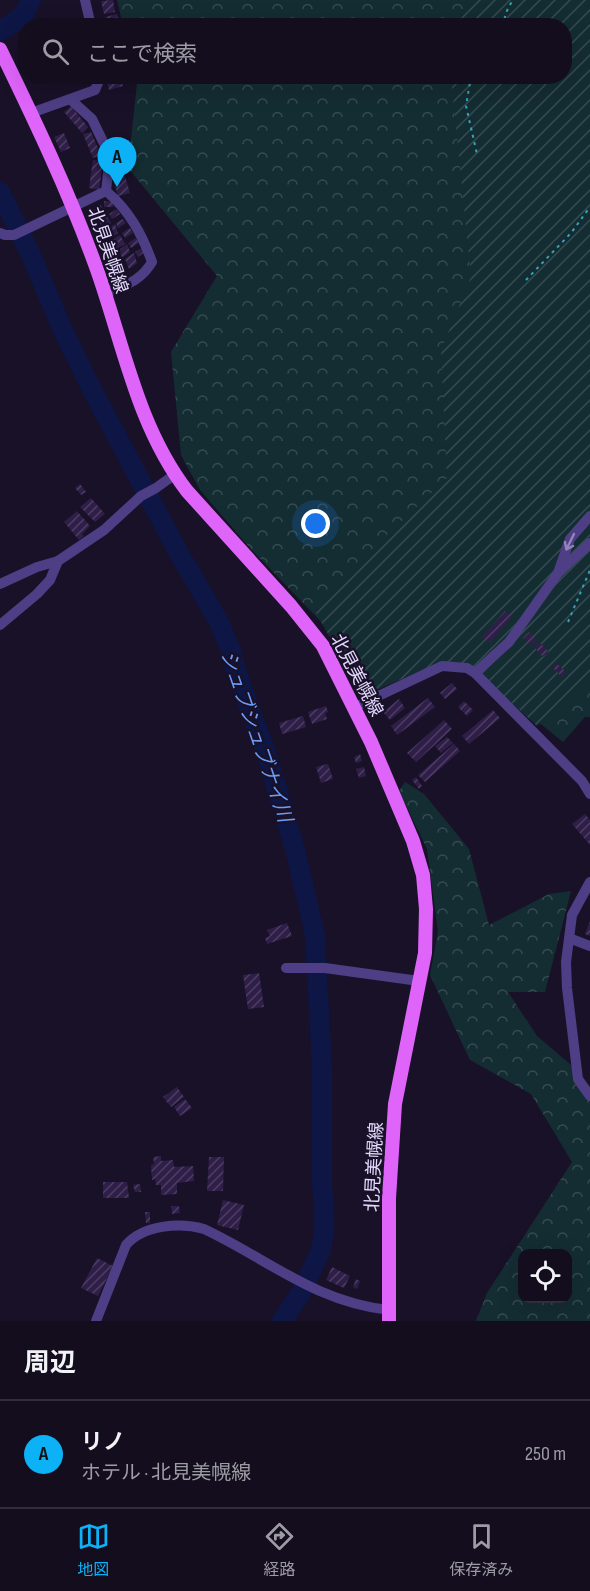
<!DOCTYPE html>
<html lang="ja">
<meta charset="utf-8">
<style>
:root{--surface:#130d1e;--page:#1c1627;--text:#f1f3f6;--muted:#9d9ca4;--line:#322d3c;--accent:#0cb1f6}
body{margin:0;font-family:"Sofia Sans Condensed","Noto Sans JP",sans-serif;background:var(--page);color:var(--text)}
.controls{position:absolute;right:18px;bottom:18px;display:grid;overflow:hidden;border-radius:12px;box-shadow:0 6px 24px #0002}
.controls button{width:54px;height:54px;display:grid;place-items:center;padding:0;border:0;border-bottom:2px solid var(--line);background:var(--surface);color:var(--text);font:30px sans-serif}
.you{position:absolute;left:316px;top:524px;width:21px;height:21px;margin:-15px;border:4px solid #fff;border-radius:50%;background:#1a73e8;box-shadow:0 0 0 9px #1a73e833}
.badge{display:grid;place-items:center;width:39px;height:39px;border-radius:50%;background:var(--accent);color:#111;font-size:20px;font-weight:700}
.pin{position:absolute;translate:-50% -50px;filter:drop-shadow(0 2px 3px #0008)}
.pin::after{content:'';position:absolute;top:32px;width:21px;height:18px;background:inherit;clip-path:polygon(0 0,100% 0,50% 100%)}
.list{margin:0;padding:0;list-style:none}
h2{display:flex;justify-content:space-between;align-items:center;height:78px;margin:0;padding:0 24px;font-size:26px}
h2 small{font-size:20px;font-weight:400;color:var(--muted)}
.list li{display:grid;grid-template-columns:39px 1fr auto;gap:18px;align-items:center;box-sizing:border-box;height:108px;padding:0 24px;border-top:2px solid var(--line)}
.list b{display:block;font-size:22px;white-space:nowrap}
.list p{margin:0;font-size:20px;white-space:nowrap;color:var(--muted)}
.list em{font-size:20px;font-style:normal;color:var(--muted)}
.icon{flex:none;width:33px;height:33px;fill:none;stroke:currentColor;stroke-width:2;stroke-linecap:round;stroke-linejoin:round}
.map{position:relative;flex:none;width:590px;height:1321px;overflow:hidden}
.search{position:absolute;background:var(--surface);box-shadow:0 6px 24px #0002;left:18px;right:18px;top:18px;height:66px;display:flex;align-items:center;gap:15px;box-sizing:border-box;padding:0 21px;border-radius:24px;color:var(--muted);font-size:22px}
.sheet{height:186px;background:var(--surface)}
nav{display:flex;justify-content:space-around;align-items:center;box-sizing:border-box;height:84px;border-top:2px solid var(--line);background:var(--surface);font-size:16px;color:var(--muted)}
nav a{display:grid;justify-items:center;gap:3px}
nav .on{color:var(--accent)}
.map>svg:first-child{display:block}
.forest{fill:url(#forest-crowns);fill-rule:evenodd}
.garden{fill:url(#garden-furrows)}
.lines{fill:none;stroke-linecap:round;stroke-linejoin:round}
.river{stroke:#0d1645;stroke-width:20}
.building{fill:url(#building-hatch)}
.path{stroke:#35a5b6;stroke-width:2;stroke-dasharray:3 4.5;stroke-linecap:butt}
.minor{stroke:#4e3e85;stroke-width:10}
.major{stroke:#df64fa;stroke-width:14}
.oneway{stroke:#9284bb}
.labels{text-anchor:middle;stroke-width:5;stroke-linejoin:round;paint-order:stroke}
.street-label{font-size:18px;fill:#e4d9fe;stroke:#191128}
.water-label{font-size:20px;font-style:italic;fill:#6b9cfa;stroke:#191128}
</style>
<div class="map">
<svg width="590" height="1321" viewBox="0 0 590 1321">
<defs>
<pattern id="forest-crowns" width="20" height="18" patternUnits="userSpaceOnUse" patternTransform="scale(1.5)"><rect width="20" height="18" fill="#142d32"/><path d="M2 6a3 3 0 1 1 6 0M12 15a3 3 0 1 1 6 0" fill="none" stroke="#364b51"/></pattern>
<pattern id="garden-furrows" width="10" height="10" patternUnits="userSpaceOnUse" patternTransform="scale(1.5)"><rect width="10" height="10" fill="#142d32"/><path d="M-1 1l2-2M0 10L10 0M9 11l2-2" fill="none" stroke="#364b51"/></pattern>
<pattern id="building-hatch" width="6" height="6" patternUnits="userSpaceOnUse" patternTransform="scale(1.5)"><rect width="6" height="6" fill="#2f1e48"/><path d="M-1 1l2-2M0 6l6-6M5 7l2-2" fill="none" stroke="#4d3e63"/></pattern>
</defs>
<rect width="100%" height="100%" fill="#191128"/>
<g class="forest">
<polygon points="117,0 590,0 564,26 123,25"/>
<polygon points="136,77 519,77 463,493 333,634 250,548 200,490 181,455 171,352 217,276 128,168 137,83"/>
<polygon points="590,586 590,717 585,717 563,742 536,720"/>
<path d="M405,782L424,794L469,849L489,925L549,894L571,891L545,992H508L537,1036L571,1065L590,1095V1321H476L487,1293L572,1162L531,1094L470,1060L430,975L438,931L427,849L399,791ZM522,1254H568V1298H522Z"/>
</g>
<polygon class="garden" points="474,0 590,0 590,680 537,726 470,665 444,662 420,671 363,696 312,606 447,478 441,350 471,277 451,77 564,76 564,26 454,25"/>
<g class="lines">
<g class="river">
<polyline points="0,31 23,16 31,0"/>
<polyline points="0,192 30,253 62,328 88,382 176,548 219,622 231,651 235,668 268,759 295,849 315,935 322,1070 322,1184 324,1212 324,1235 320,1252 302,1291 282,1321"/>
</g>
</g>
<g class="building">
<polygon points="113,0 115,12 104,14 101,1"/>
<polygon points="117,14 119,26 107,26 105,17"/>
<polygon points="113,76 120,76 123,86 109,90 106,79"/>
<polygon points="71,106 88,127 82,133 64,112"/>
<polygon points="91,132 101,155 93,158 83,134"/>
<polygon points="64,133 70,148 61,152 54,137"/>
<polygon points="93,160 103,161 99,190 89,188"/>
<polygon points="125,176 130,193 118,196 113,180"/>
<polygon points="104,201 113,202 113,207 104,207"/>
<polygon points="101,205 105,213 96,219 92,211"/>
<polygon points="117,209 120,214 112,219 109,214"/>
<polygon points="107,215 111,224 103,230 99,221"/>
<polygon points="123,219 126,223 118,228 116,223"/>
<polygon points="115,224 118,233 109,239 105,230"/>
<polygon points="130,228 133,233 125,238 122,233"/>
<polygon points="120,235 125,244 116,249 112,240"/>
<polygon points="136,238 139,243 131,248 128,243"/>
<polygon points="127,244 130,252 122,258 119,250"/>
<polygon points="142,248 145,252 138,257 135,252"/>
<polygon points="134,253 137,263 129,269 125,259"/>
<polygon points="80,484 86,492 81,495 75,488"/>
<polygon points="91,498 105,514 95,522 80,507"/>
<polygon points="77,511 90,526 82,534 84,536 79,540 64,522"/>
<polygon points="505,611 512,617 490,643 482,637"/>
<polygon points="529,632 537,640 531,645 523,638"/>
<polygon points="539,642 549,652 543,657 534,647"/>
<polygon points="556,663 566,672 562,677 552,667"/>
<polygon points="452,683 457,689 445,699 440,693"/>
<polygon points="428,698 435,707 397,735 391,726"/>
<polygon points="399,699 405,708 390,720 383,712"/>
<polygon points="464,701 473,710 467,716 458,707"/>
<polygon points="326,706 328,712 325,713 327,719 312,724 308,712"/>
<polygon points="493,710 500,718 469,744 462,736"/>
<polygon points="303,716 306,727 282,734 279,723"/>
<polygon points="444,720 452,729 416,762 407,753"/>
<polygon points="447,737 453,743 441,753 435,746"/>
<polygon points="454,744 460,751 425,782 418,775"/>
<polygon points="360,754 362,761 356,763 354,757"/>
<polygon points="328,764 333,779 321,783 316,767"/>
<polygon points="364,767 366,776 359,778 356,769"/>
<polygon points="416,777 422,786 419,789 412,780"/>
<polygon points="585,814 590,820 590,845 572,824"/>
<polygon points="590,921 590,936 585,934"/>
<polygon points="287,923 292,936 267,944 265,938 270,936 267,930"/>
<polygon points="259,973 264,1007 248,1009 243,975"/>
<polygon points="177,1087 184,1097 171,1107 163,1097"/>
<polygon points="185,1099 192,1108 180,1116 174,1107"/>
<polygon points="161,1156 161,1161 173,1160 174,1167 193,1166 194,1181 177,1183 177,1194 161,1195 161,1185 156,1185 155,1179 152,1180 151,1165 154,1164 153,1157"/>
<polygon points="209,1157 224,1157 223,1191 207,1191"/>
<polygon points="103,1182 127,1182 129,1198 103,1198"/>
<polygon points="140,1184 141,1192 135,1192 133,1185"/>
<polygon points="223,1200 244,1205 238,1230 217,1225"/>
<polygon points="171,1206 179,1206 180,1213 172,1214"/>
<polygon points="145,1212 150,1212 150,1223 146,1223"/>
<polygon points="97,1258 113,1266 98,1296 81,1288"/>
<polygon points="332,1267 350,1276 344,1288 326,1280"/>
<polygon points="356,1279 360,1281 357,1289 353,1287"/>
</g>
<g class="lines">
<g class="path">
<polyline points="502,26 508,8 513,0"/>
<polyline points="471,76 466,106 477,154"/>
<polyline points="526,280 571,233 590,207"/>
<polyline points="568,622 590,570"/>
</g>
<g class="minor">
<polyline points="85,0 91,26"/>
<polyline points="31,113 95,90 101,76"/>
<polyline points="0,233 5,235 14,235 106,191 110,156 92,119 70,99"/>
<path d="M104,294C125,285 140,282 152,262C142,234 129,210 106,191"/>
<polyline points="559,570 570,539 590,516"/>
<polyline points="0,584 37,567 58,561"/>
<polyline points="0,625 37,594 50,580 58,561 104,530 141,496 156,488 174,475"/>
<polyline points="475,673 509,642 558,573 590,543"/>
<polyline points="355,707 442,666 467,668 475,673 582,781 590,794"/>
<polyline points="590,882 572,915 566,962 567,988 578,1079 590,1096"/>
<polyline points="569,938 590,946"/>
<polyline points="286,968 325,968 419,981"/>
<path d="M96,1321L126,1245C143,1225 180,1222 204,1229C268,1259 315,1302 389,1310"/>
</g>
<path class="major" d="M0,49C35,121 69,192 96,267C123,342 137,426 187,491L291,606L323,646L371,742L413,841L423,875L426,909L425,953L395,1104L389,1198V1321"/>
</g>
<defs><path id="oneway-shaft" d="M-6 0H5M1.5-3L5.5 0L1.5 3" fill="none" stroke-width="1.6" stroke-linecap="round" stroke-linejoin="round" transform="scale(1.5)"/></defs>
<use class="oneway" href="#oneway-shaft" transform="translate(570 542) rotate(116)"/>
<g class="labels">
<g class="street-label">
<text transform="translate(108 250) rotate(71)" y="6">北見美幌線</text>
<text transform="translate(357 675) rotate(62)" y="6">北見美幌線</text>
<text transform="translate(374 1167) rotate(-87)" y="6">北見美幌線</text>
</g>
<g class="water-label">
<text transform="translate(257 736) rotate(71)" y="7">シュブシュブナイ川</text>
</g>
</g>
</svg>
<div class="controls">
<button><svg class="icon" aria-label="locate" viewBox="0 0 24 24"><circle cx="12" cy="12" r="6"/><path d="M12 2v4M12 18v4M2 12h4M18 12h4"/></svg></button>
</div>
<div class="you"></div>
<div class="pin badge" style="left:117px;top:187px">A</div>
<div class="search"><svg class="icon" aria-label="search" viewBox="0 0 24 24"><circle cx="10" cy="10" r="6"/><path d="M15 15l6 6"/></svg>ここで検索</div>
</div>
<section class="sheet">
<h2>周辺<small></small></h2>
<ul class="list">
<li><span class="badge">A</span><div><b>リノ</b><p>ホテル · 北見美幌線</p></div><em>250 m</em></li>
</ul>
</section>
<nav>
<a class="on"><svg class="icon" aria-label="map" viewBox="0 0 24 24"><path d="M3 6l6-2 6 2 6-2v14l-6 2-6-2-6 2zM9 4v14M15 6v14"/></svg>地図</a>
<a><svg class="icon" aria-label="directions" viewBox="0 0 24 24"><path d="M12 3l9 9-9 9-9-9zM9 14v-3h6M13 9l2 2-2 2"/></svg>経路</a>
<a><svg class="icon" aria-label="saved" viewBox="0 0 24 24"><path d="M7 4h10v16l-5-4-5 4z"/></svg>保存済み</a>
</nav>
